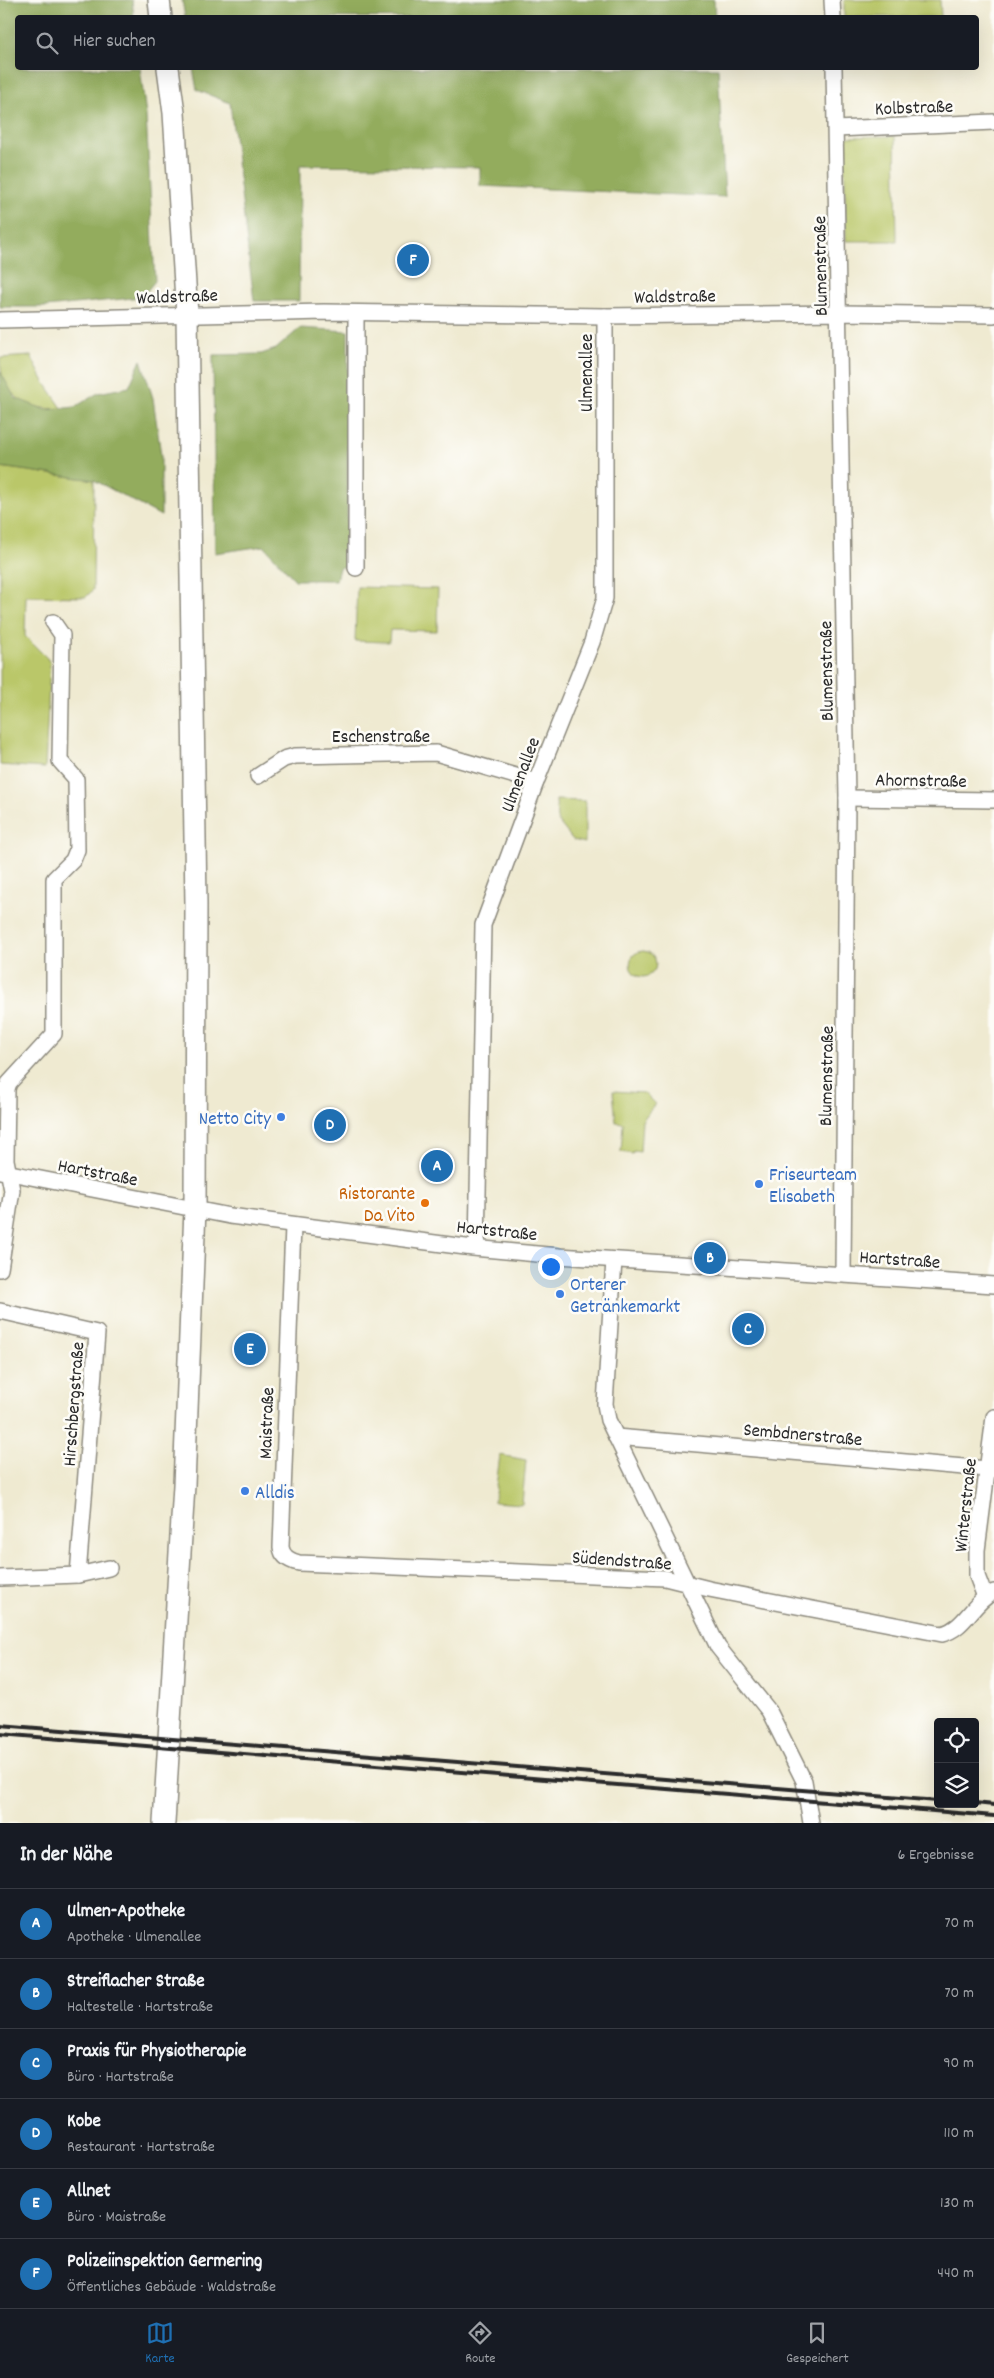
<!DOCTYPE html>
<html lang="de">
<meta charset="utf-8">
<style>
:root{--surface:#171b24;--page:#242831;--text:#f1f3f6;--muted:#9ea1a6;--line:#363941;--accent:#1f6fb2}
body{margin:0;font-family:Dekko,sans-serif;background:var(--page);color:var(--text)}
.controls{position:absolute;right:15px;bottom:15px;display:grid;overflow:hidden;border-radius:5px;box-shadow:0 5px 20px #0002}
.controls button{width:45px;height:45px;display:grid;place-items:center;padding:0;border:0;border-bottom:1px solid var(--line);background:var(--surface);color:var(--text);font:25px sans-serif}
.you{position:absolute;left:550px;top:1266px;width:18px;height:18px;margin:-12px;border:4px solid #fff;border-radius:50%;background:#1a73e8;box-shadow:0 0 0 8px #1a73e833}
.badge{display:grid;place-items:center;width:32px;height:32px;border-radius:50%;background:var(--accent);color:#fff;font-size:16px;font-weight:700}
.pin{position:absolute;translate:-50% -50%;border:2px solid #fff;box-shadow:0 1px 5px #0006}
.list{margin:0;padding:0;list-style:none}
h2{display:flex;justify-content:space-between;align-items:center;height:65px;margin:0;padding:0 20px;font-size:21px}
h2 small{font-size:16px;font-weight:400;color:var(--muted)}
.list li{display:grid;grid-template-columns:32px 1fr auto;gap:15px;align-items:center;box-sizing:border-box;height:70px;padding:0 20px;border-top:1px solid var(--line)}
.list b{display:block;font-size:19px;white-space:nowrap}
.list p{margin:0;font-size:16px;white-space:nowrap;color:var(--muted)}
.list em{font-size:16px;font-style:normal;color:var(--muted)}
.icon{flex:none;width:28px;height:28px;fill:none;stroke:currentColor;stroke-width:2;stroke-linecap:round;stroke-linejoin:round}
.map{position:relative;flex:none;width:994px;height:1823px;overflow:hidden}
.search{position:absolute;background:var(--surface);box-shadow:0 5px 20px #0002;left:15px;right:15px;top:15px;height:55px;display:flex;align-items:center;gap:12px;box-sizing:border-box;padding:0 18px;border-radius:5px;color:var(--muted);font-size:19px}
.sheet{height:485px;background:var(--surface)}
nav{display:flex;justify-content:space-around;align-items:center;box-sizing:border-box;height:70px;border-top:1px solid var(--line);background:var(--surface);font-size:14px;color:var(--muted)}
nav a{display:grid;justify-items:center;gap:2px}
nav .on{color:var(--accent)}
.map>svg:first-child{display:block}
.green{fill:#bac769;stroke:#72794a}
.forest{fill:#93ac5d;stroke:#5f6c44}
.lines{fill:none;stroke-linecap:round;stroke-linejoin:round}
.minor-casing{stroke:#8d8a7e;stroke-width:18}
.secondary-casing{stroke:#8d8a7e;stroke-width:24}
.minor{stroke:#fff;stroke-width:15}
.secondary{stroke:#fff;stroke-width:21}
.rail{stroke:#2b2b2b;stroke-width:4}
.shop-dot{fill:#3f7fe0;stroke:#fdfcf7;stroke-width:2}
.food-dot{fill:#e8710a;stroke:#fdfcf7;stroke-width:2}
.labels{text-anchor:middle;stroke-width:5;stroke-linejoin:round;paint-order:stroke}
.street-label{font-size:19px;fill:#2b2b2b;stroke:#fdfcf7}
.shop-label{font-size:19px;fill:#366cbe;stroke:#fdfcf7;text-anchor:start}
.food-label{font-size:19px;fill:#c56008;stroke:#fdfcf7;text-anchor:end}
</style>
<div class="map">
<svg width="994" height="1823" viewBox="0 0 994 1823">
<rect width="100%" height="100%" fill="#fdfcf7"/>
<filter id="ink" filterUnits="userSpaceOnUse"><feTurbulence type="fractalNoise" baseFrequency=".02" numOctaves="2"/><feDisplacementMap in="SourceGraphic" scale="10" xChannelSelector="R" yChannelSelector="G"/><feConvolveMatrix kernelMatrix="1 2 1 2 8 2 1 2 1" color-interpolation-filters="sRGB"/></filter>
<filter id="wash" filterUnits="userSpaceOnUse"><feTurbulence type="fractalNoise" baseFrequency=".0096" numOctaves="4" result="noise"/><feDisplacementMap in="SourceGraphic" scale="20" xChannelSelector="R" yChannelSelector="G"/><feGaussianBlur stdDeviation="1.12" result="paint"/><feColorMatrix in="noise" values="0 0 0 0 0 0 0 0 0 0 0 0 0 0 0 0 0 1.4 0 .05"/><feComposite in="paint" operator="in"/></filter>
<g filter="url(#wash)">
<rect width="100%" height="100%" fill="#efead1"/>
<g class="green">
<polygon points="844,0 940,0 941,17 844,17"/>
<polygon points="895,136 897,241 846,241 844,137"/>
<path d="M31,356L43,380L62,408C28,412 0,395 0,358Z"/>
<polygon points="0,467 94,480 93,590 86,597 26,596 25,636 47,658 50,663 45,768 0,765"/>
<polygon points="357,587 438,589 437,631 390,630 389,642 355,641"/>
<polygon points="556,800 585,801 585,843 573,840 557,820"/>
<circle cx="643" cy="964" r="13"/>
<polygon points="613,1091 644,1093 655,1104 642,1121 640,1152 633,1151 633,1154 621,1152 623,1123 616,1122"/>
<polygon points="500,1455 526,1460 522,1504 494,1502"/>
</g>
<g class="forest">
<polygon points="0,0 132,0 134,17 18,18 18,68 140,68 146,115 155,281 142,297 46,307 0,307"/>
<polygon points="182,0 714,0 715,17 185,18"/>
<polygon points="193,68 718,68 725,197 480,186 480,167 300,165 299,301 254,301 230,103 197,90"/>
<polygon points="300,328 348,331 347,566 339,568 336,580 295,580 264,546 215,553 213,355 261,354 276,349"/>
<polygon points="141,360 153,398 161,455 161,516 94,480 0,467 0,371 15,398 46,410 75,407 98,393 129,387"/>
</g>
</g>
<g filter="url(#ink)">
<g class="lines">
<g class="minor-casing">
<g id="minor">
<polyline points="832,0 833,18"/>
<polyline points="834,68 847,798 843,1274"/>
<polyline points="836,129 994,122"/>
<polyline points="0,320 324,312 605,316 840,313 994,315"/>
<polyline points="356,568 356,313"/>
<polyline points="258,776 284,759 295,756 436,753 536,782"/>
<polyline points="847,798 994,800"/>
<polyline points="0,1171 230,1216 473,1248 559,1256 994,1285"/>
<path d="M293,1226L281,1547C282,1557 290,1561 299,1563L665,1578L709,1589L942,1634C966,1628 972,1602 994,1592"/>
<polyline points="477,1248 483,925 536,782 592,642 605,598 605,316"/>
<polyline points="614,1260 605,1404 608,1420 718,1647 769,1711 804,1781 811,1823"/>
<polyline points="0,1269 12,1190 6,1160 7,1089 9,1083 54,1034 54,879 73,860 77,850 76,779 60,761 62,635 53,622"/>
<polyline points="0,1311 97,1333 78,1575"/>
<polyline points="616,1437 987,1469"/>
<polyline points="0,1578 78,1575 109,1568"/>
<polyline points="985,1597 977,1576 977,1550 994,1417"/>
</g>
</g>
<g class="secondary-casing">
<g id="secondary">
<polyline points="159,0 161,18"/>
<polyline points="164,1823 184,1485 195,1209 196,904 187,315 174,113 168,68"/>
</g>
</g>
<use href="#minor" class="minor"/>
<use href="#secondary" class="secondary"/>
<g class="rail">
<polyline points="0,1725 938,1801"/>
<polyline points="0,1734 994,1816"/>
<polyline points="975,1803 994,1805"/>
</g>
</g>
</g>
<g class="shop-dot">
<circle cx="281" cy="1117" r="5"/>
<circle cx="759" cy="1184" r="5"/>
<circle cx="560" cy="1294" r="5"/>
<circle cx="245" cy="1491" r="5"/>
</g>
<circle class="food-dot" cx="425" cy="1203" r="5"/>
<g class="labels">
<g class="street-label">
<text transform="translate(914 106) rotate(-2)" y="7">Kolbstraße</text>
<text transform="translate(819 266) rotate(-91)" y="7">Blumenstraße</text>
<text transform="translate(177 295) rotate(-2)" y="7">Waldstraße</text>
<text transform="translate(675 295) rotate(-1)" y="7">Waldstraße</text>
<text transform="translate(585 373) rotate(-90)" y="7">Ulmenallee</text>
<text transform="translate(825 671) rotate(-91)" y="7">Blumenstraße</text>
<text x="381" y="742">Eschenstraße</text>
<text transform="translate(519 774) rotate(-69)" y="7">Ulmenallee</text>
<text transform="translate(921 779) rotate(1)" y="7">Ahornstraße</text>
<text transform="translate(825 1076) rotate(-89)" y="7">Blumenstraße</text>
<text transform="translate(98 1171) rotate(11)" y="7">Hartstraße</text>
<text transform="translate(497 1229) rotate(6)" y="7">Hartstraße</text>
<text transform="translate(900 1258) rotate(4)" y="7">Hartstraße</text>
<text transform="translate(72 1404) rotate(-86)" y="7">Hirschbergstraße</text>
<text transform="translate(265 1423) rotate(-88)" y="7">Maistraße</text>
<text transform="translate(803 1433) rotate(5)" y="7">Sembdnerstraße</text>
<text transform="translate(964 1505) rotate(-84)" y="7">Winterstraße</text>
<text transform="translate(622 1559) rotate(4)" y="7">Südendstraße</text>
</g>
<g class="shop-label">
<text x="271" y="1124" text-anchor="end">Netto City</text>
<text x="769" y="1180">Friseurteam<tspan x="769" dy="22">Elisabeth</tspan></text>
<text x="570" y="1290">Orterer<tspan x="570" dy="22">Getränkemarkt</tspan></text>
<text x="255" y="1498">Alldis</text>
</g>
<g class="food-label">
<text x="415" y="1199">Ristorante<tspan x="415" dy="22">Da Vito</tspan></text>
</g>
</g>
</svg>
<div class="controls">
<button><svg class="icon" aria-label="locate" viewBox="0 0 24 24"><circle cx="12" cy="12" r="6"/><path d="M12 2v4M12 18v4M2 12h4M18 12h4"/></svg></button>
<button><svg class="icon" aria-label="layers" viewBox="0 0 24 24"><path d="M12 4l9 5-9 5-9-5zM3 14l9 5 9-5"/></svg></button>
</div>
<div class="you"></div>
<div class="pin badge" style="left:437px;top:1166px">A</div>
<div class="pin badge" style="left:710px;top:1258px">B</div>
<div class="pin badge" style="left:748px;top:1329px">C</div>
<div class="pin badge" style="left:330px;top:1125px">D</div>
<div class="pin badge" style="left:250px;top:1349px">E</div>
<div class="pin badge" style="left:413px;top:260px">F</div>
<div class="search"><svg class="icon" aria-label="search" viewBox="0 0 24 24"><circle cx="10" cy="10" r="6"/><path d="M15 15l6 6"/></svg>Hier suchen</div>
</div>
<section class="sheet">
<h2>In der Nähe<small>6 Ergebnisse</small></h2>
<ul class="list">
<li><span class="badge">A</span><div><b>Ulmen-Apotheke</b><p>Apotheke · Ulmenallee</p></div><em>70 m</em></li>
<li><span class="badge">B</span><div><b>Streiflacher Straße</b><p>Haltestelle · Hartstraße</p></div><em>70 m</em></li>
<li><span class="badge">C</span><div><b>Praxis für Physiotherapie</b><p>Büro · Hartstraße</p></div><em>90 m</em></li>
<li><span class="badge">D</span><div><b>Kobe</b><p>Restaurant · Hartstraße</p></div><em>110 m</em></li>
<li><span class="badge">E</span><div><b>Allnet</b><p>Büro · Maistraße</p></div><em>130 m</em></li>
<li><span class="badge">F</span><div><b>Polizeiinspektion Germering</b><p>Öffentliches Gebäude · Waldstraße</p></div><em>440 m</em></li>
</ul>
</section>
<nav>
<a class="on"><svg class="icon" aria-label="map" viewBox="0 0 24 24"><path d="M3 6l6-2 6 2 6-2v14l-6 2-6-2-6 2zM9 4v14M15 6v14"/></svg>Karte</a>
<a><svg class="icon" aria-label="directions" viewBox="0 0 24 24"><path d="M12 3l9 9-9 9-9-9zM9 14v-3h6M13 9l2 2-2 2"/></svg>Route</a>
<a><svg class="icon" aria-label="saved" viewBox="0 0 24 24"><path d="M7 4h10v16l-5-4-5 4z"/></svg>Gespeichert</a>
</nav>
